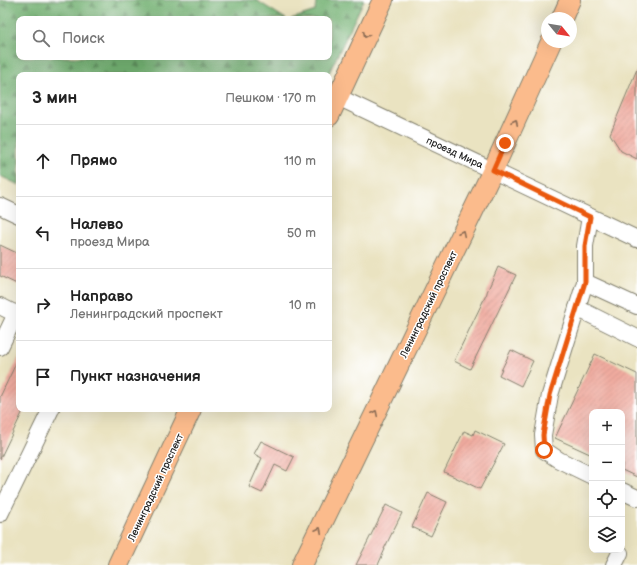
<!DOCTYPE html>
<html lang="ru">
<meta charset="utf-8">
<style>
:root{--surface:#fff;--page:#f2f2f2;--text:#222;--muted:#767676;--line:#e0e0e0}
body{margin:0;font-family:"Balsamiq Sans",sans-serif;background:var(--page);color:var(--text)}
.controls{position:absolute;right:12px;bottom:12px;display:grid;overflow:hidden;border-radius:8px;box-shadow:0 4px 16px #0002}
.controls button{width:36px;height:36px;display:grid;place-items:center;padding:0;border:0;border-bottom:1px solid var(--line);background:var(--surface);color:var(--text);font:20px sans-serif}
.compass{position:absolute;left:541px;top:12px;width:36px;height:36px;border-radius:50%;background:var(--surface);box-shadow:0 4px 16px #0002;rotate:120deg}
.stop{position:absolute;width:12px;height:12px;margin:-9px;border:3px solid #ea580c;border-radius:50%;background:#fff}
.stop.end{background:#ea580c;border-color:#fff;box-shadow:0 1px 4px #0008}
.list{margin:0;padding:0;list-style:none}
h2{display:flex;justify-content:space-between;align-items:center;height:52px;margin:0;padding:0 16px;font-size:17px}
h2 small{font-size:13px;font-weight:400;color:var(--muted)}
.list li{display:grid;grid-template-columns:26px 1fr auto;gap:12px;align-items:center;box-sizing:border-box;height:72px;padding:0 16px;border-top:1px solid var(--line)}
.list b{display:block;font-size:15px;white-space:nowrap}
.list p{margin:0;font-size:13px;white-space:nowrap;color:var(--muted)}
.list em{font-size:13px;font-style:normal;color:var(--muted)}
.icon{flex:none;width:22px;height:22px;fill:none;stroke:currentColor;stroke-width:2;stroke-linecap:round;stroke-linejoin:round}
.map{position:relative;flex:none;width:637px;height:565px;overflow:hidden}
.search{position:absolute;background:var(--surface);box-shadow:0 4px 16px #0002;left:16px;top:16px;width:316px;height:44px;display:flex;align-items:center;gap:10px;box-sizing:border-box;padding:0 14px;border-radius:8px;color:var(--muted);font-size:15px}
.panel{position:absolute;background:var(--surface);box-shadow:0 4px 16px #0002;left:16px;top:72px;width:316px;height:340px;border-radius:8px}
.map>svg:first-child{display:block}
.forest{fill:url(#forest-firs);stroke:#486647}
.building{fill:url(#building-hatch)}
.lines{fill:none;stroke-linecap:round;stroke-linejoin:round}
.minor-casing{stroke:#83806e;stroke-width:18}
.major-casing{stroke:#83806e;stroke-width:22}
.minor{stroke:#fff;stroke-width:16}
.major{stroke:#fbbb8c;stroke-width:20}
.oneway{stroke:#8c6c54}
.route{stroke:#ea580c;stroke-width:5}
.labels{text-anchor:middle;stroke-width:3;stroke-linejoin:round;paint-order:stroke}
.street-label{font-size:10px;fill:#1c1c1c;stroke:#fff}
</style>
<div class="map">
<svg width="637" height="565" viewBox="0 0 637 565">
<defs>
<pattern id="forest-firs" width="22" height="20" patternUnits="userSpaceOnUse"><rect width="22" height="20" fill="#73b172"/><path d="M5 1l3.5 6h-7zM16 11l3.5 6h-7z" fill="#5e8f5d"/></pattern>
<pattern id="building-hatch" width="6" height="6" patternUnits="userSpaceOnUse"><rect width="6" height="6" fill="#f0ab9f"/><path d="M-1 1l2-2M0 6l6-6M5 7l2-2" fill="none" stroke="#cd9388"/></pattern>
</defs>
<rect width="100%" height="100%" fill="#fff"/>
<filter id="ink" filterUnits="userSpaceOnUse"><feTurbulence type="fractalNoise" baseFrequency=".025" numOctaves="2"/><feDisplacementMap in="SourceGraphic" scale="8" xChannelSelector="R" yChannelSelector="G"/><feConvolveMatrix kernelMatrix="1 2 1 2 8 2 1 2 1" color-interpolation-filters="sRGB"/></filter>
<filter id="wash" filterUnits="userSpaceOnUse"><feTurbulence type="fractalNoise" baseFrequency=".012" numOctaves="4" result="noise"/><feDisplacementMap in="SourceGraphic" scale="16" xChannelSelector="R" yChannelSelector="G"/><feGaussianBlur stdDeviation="0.9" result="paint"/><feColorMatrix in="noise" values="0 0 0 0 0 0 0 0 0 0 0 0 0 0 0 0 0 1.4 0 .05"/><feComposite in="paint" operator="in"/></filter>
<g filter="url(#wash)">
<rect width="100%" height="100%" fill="#eae3c1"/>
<polygon class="forest" points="0,0 256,0 286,19 19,19 19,57 329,57 329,19 291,19 315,11 316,0 364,0 328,75 19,75 19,185 0,176"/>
<g id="blocks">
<g class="building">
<polygon points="637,69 637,159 621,151 610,134"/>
<polygon points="0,245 19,254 19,285 0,276"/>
<polygon points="498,267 516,275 470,369 454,361 487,293 487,292"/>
<polygon points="511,350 533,361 521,386 499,375"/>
<polygon points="595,354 637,374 637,477 622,470 622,412 592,412 592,455 555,438"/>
<polygon points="19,357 19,409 24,409 0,459 0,397"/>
<polygon points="475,430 504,444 480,489 444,472 464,431 473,435"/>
<polygon points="261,441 294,457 287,471 275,465 262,493 249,487 262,458 254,454"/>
<polygon points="428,493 447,502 431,536 412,527"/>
<polygon points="386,505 402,513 384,549 385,549 378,565 356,565"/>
</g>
</g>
</g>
<g filter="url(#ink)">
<use href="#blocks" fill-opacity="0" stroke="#83806e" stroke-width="1"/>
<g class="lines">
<g class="minor-casing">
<g id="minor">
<polyline points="338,97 637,239"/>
<polyline points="0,206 19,215"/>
<polyline points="590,217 585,246 585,282 637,306"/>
<polyline points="585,282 577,308 637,338"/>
<polyline points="0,306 16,314"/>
<polyline points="577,308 550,395 543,435 544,450 559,460 592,476"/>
<polyline points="0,347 16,314 19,312"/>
<polyline points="622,491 637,498"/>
<polyline points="0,514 51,409"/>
<polyline points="614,565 620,553"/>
</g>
</g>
<g class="major-casing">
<g id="major">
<polyline points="562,18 570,0"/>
<polyline points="329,116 383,0"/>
<polyline points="118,565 191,409"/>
<polyline points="302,565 493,170 551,42"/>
</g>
</g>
<use href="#minor" class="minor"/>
<use href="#major" class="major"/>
</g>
<defs><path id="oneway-chevron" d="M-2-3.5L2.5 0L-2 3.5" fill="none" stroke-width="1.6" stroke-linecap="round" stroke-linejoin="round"/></defs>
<g class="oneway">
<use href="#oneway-chevron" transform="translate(366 35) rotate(115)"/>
<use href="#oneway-chevron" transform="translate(515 122) rotate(-65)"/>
<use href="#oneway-chevron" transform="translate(462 233) rotate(-64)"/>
<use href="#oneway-chevron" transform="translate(375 413) rotate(-64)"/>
<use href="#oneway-chevron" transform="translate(319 530) rotate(-64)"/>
</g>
</g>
<g class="lines" filter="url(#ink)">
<polyline class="route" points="505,143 493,170 590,217 585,246 585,282 550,395 543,435 544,450"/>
</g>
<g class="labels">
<g class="street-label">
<text transform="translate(455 152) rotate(25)" y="4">проезд Мира</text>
<text transform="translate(428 304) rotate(-64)" y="4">Ленинградский проспект</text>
<text transform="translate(155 487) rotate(-65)" y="4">Ленинградский проспект</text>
</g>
</g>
</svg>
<div class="controls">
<button>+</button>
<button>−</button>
<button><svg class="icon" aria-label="locate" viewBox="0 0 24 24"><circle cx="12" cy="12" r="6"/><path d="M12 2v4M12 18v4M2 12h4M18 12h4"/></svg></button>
<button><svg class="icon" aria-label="layers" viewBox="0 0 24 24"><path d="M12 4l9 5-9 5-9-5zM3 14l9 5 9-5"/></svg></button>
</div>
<svg class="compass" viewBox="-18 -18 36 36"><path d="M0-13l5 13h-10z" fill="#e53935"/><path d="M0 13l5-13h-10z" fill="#767676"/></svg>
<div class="stop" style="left:544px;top:450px"></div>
<div class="stop end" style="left:505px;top:143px"></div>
<div class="search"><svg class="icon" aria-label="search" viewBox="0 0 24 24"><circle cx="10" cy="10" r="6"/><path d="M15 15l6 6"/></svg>Поиск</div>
<section class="panel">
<h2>3 мин<small>Пешком · 170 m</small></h2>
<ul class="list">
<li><svg class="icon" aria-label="ahead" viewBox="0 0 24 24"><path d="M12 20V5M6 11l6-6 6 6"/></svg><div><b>Прямо</b></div><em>110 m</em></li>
<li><svg class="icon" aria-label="left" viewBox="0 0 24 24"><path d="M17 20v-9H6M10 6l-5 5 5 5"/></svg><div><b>Налево</b><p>проезд Мира</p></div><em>50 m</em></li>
<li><svg class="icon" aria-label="right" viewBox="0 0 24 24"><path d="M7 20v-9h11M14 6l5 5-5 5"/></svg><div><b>Направо</b><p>Ленинградский проспект</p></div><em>10 m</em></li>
<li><svg class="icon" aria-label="arrive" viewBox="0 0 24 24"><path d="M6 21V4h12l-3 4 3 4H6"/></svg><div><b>Пункт назначения</b></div></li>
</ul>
</section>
</div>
